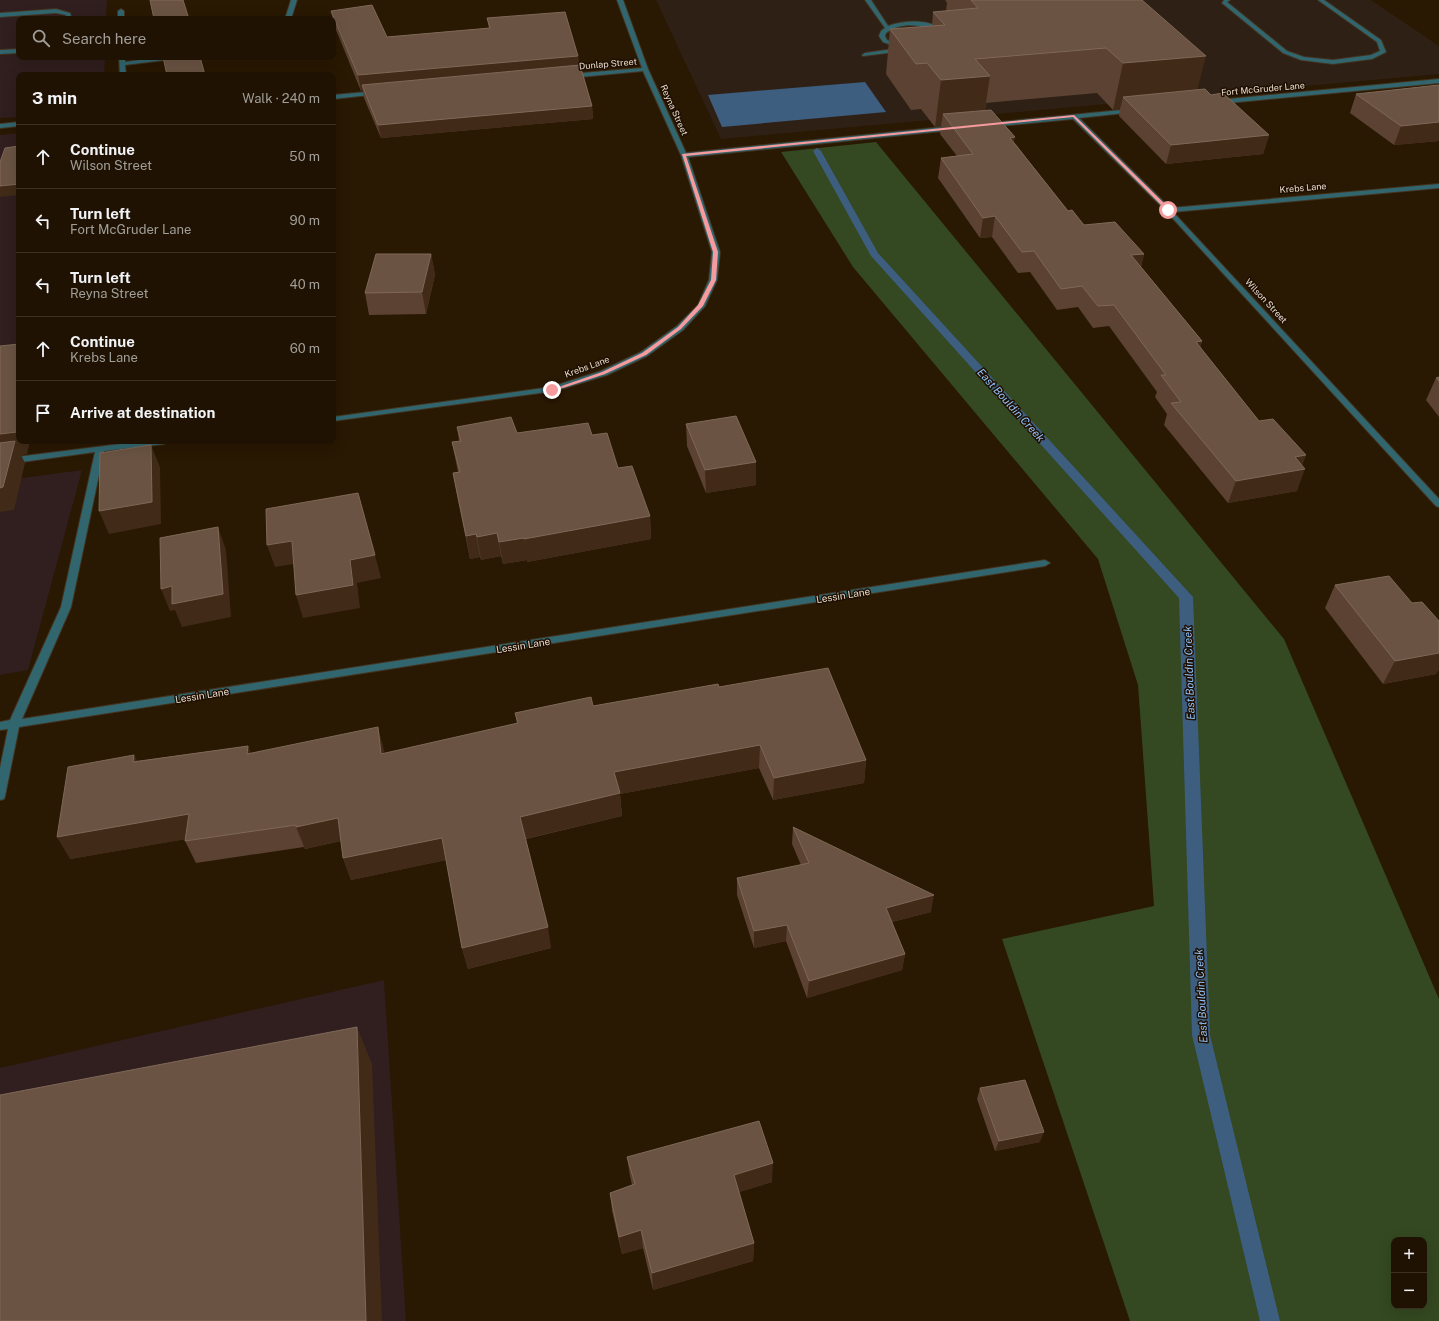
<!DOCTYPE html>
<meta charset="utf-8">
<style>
:root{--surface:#1f1202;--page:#2c2011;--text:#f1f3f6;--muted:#a19e99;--line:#3c3224}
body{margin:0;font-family:"Public Sans",sans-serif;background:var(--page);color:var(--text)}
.controls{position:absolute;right:12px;bottom:12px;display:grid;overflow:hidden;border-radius:8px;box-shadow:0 4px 16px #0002}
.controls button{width:36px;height:36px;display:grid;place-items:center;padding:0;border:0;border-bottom:1px solid var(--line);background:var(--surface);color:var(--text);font:20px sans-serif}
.stop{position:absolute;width:12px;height:12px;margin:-9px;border:3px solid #f59b9e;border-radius:50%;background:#fff}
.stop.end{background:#f59b9e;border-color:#fff;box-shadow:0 1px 4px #0008}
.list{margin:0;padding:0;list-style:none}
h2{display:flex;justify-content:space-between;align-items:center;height:52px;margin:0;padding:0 16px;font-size:17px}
h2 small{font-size:13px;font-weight:400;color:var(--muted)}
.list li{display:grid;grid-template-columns:26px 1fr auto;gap:12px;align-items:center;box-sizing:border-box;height:64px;padding:0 16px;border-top:1px solid var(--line)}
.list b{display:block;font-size:15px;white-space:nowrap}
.list p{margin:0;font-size:13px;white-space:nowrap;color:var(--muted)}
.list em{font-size:13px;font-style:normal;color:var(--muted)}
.icon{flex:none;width:22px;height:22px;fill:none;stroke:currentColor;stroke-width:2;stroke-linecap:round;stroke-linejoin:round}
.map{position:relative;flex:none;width:1439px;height:1321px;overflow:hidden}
.search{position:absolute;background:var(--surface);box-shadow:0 4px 16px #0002;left:16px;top:16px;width:320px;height:44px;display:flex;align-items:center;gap:10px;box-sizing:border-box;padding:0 14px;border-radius:8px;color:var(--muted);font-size:15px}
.panel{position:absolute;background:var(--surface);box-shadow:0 4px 16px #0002;left:16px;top:72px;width:320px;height:372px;border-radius:8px}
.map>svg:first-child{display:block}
.commercial{fill:#311e1e}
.medical{fill:#2f2015}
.forest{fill:#344821;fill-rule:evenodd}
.water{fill:#3e5e80}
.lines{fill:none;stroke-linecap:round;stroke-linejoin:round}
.stream{fill:#3e5e80;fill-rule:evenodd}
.minor-casing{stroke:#43331e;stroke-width:2}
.minor{fill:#32666f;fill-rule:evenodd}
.wall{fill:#5b4233}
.shaded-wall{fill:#412b18}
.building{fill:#6a5343;stroke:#7e6858}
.route{fill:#f59b9e}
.labels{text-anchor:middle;stroke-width:3;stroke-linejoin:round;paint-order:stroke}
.far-street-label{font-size:9px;fill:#e6dacc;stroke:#1f0f00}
.street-label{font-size:10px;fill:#e6dacc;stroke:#1f0f00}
.water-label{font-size:11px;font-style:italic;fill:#8ec3fa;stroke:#1f0f00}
</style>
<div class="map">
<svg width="1439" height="1321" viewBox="0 0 1439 1321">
<rect width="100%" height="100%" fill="#291802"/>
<g class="commercial">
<polygon points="0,0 107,0 106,19 19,19 19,57 105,57 104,75 19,75 19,117 0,118"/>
<polygon points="19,133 19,441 34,441 0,445 0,135"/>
<polygon points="82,470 28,670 0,675 0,481"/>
<polygon points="384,980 406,1321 0,1321 0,1068"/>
</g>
<polygon class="medical" points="656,0 1371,0 1439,46 1439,74 721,139"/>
<path class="forest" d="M876,142L1284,639L1439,999V1321H1130L1002,939L1154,906L1138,685L1098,559L853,267L781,152ZM1394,1240H1424V1306H1394Z"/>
<polygon class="water" points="865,82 886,112 722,127 708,95"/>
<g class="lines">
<polygon class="stream" points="817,148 821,151 878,253 1193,597 1210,1035 1280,1321 1260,1321 1192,1035 1179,598 871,256 813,151"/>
<g class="minor-casing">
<g id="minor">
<polygon points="291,0 297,0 291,19 285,19"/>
<polygon points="617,0 623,0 648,69 686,153 953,126 956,128 953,130 688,157 720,252 717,280 705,306 683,330 647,356 607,375 555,391 333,421 333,417 551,387 601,371 641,352 677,326 698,305 709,280 712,252 681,155 643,71 570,78 567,76 570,74 642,68"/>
<path d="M865,0H871L888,26C905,20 929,19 944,30L941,32C922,26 904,20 886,33L885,36L887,40L903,46L904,47L902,48L904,50L903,51L863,56L862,55L865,53L900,48L883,42L879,36L881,31L885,28Z"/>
<polygon points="1224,0 1230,0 1227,2 1287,51 1304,57 1333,60 1371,55 1380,51 1377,42 1318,0 1324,0 1381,40 1386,52 1372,59 1333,64 1301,60 1283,53 1222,3"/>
<polygon points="56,9 70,13 72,19 66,19 66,15 56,13 0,17 0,13"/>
<polygon points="121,9 124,11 124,19 118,19 118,11"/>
<polygon points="19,49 19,53 0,54 0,50"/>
<polygon points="119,57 125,57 125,62 161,57 176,57 173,59 125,65 126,75 120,75"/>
<polygon points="1439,79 1439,83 1218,104 1215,102 1218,100"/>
<polygon points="377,91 379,92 379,94 333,99 333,95"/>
<polygon points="1132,109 1134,110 1134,112 1079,118 1170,208 1439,184 1439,188 1173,212 1439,499 1439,507 1436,506 1166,211 1073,119 989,127 986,125 989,123"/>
<polygon points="19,122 19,126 0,128 0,124"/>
<polygon points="144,441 168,441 164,444 104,451 71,607 22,719 1045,560 1050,563 1045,566 19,727 5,796 4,799 0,800 0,768 8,729 0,730 0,722 10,720 61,607 95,452 0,465 0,459"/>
</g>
</g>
<use href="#minor" class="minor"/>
</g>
<g class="wall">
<polygon points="945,0 1142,0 1197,90 1211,95 1269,135 1263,154 1166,164 1119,116 1120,109 1113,110 1097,93 986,103 985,110 1014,142 1068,211 1084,225 1144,254 1141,267 1202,341 1200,348 1259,421 1306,455 1302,465 1297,491 1228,503 1164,425 1167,414 1155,397 1157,392 1109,326 1093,328 1078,307 1057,310 1030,272 1018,273 992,237 980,238 938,178 941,158 957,156 940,134 941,126 935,127 921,109 911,110 886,74 890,29 932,26 933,12 946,11 947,3"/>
<polygon points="331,11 387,37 489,28 487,18 578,56 579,65 592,106 593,119 381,138 364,98 363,91 361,91 334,25"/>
<polygon points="1439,85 1439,141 1394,145 1350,113 1356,94"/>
<polygon points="431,254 435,275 426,314 369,315 365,293"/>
<polygon points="1439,377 1439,417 1426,400 1436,378"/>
<polygon points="686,424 756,462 756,485 706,493 687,446"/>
<polygon points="457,427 517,433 592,435 618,468 650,516 651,539 527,562 527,560 503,564 501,556 481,560 480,557 470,559 457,495 453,473 458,472 452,442 459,441"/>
<polygon points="1335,585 1438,670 1436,674 1383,684 1325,608"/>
<polygon points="719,687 866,760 864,783 773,800 759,768 620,794 622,816 526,839 551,948 468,969 462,948 446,860 351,880 343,858 341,841 305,849 304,847 196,863 185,841 185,839 70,859 134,755 137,761 248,746 251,754 384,750 384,754 517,724 515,713 593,706"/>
<polygon points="793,827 931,912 892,922 905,954 902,970 807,998 786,941 754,948 737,895 737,878 801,865 792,844"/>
<polygon points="980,1088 1040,1142 995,1151 977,1099"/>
<polygon points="627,1157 772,1182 739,1192 754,1243 753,1261 653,1290 643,1248 622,1254 612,1211 610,1193 632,1185 630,1176"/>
</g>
<g class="shaded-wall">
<polygon points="578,56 579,72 362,85 363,91 361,91 358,75"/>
<polygon points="1206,56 1194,102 1123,97 1120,109 1113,110 1123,63"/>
<polygon points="990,76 983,122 943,114 941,126 935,127 941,80"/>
<polygon points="592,106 593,119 381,138 378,125"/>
<polygon points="1439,122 1439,141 1394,145 1401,126"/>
<polygon points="1269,135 1263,154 1166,164 1171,145"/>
<polygon points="1015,137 1011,157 1010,138"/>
<polygon points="19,184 19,195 0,197 0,186"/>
<polygon points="995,216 992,237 980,238 983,218"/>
<polygon points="431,254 435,275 426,314 422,292"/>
<polygon points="1144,254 1139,274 1131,255"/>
<polygon points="1202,341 1196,363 1196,342"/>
<polygon points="19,423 19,441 30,441 27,454 21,455 25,463 14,510 0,512 0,434"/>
<polygon points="151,445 160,467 161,524 109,534 99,511"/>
<polygon points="1306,455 1300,470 1305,469 1297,491 1228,503 1236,481 1295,457"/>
<polygon points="756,462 756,485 706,493 705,470"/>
<polygon points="650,516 651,539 527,562 524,539"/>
<polygon points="218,527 226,550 231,617 182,627 175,610 170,611 161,589 172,586"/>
<polygon points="497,533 501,556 481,560 477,537"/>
<polygon points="476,534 480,557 470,559 466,536"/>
<polygon points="524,538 527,560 503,564 499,542"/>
<polygon points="292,541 299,563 275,567 267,545"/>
<polygon points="375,555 381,578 357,583 360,608 303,618 296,595 350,560"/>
<polygon points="1439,653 1439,670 1436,674 1383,684 1395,661"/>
<polygon points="378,727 384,750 388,777 381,754"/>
<polygon points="760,745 759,768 620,794 622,816 524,839 520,817 614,772"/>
<polygon points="248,746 257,769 247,754"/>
<polygon points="134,755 145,778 133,762"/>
<polygon points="866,760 864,783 773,800 774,778"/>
<polygon points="189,814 199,837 70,859 57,837"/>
<polygon points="338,818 345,840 305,849 296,827"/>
<polygon points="442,838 447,860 351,880 343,858"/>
<polygon points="934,895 931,912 884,924 886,908"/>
<polygon points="787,925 786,941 754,948 754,931"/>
<polygon points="548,927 551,948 468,969 462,948"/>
<polygon points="905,954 902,970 807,998 809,981"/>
<polygon points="357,1027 372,1064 382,1321 366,1321"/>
<polygon points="1044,1132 1040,1142 995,1151 999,1141"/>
<polygon points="773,1163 772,1182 733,1194 734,1175"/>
<polygon points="641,1230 643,1248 622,1254 619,1237"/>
<polygon points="754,1243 753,1261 653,1290 652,1273"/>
</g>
<g class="building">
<polygon points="150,0 183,0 189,19 154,19"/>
<polygon points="971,0 1142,0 1206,56 1123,63 1106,48 975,59 990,76 941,80 927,63 916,64 890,29 945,25 933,12 978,8"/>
<polygon points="372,5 387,37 490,28 487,18 565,12 578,56 358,75 331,11"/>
<polygon points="163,57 200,57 205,75 167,75"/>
<polygon points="580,65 592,106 378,125 362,85"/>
<polygon points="1439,85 1439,122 1401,126 1356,94"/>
<polygon points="1205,89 1211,95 1223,93 1269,135 1171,145 1123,97"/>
<polygon points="991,110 1015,137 1010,138 1068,211 1072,210 1084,225 1115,222 1144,254 1131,255 1202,341 1196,342 1259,421 1273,419 1306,455 1295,457 1305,469 1236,481 1171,403 1181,402 1161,375 1166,375 1114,305 1098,306 1082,286 1061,289 1034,251 1022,252 995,216 983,218 941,158 973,154 943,114"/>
<polygon points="19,146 19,184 0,186 0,162 5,148"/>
<polygon points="376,254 431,254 422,292 365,293"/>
<polygon points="19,344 19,423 17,432 0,434 0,346"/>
<polygon points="1439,377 1439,381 1436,378"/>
<polygon points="736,416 756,462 705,470 686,424"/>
<polygon points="511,417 517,433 588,423 592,435 607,433 618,468 632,466 650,516 524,539 524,538 499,542 497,533 477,537 476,534 466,536 453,473 460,472 452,442 461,441 457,427"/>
<polygon points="15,441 3,487 0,488 0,443"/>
<polygon points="151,445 152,502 99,511 100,453"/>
<polygon points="358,493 375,555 350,560 353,585 296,595 292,541 267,545 266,509"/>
<polygon points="218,527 223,594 172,604 172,586 161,589 160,538"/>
<polygon points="1389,576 1412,603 1422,602 1439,621 1439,653 1395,661 1335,585"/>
<polygon points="828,668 866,760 774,778 760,745 614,772 620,793 520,817 548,927 462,948 442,838 343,858 338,818 296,827 296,825 185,841 189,814 57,837 68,767 134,755 133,762 248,746 247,754 378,727 381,754 518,723 515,713 591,697 593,706 718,684 719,687"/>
<polygon points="793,827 934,895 886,908 905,954 809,981 787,925 754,931 737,878 809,863"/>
<polygon points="357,1027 366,1321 0,1321 0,1095"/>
<polygon points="1025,1080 1044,1132 999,1141 980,1088"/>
<polygon points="759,1121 773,1163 734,1175 754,1243 652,1273 641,1230 619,1237 610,1193 635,1184 627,1157"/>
</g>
<polygon class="route" points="1074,115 1170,209 1170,211 1167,211 1073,117 686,156 718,252 716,280 703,306 681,329 646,355 605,374 554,391 550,390 602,372 642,353 678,327 698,305 711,280 713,252 682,154"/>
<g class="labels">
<g class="far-street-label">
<text transform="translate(608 64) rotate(-5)" y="3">Dunlap Street</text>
<text transform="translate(1263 89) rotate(-5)" y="3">Fort McGruder Lane</text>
<text transform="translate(674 110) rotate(66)" y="3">Reyna Street</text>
<text transform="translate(1303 188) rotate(-5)" y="3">Krebs Lane</text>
<text transform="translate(1266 301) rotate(47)" y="3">Wilson Street</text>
<text transform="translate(587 367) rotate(-20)" y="3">Krebs Lane</text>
</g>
<g class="street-label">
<text transform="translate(843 595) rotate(-9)" y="4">Lessin Lane</text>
<text transform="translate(523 645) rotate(-9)" y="4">Lessin Lane</text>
<text transform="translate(202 695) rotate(-9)" y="4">Lessin Lane</text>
</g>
<g class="water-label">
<text transform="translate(1011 405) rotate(48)" y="4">East Bouldin Creek</text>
<text transform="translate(1189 673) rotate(-92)" y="4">East Bouldin Creek</text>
<text transform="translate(1201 996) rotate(-93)" y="4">East Bouldin Creek</text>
</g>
</g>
</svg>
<div class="controls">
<button>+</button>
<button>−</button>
</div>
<div class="stop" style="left:1168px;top:210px"></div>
<div class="stop end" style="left:552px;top:390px"></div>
<div class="search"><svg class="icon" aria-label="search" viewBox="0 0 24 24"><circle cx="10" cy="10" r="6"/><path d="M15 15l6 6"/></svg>Search here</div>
<section class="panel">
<h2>3 min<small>Walk · 240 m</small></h2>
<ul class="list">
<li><svg class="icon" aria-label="ahead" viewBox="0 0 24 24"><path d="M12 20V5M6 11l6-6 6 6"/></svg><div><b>Continue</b><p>Wilson Street</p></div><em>50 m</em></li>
<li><svg class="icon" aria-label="left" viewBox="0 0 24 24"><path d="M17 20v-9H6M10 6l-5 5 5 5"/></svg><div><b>Turn left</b><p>Fort McGruder Lane</p></div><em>90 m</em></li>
<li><svg class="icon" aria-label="left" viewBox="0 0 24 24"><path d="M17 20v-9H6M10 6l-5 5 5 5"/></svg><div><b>Turn left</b><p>Reyna Street</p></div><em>40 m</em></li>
<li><svg class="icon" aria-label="ahead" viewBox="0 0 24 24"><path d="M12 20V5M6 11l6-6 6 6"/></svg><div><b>Continue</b><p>Krebs Lane</p></div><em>60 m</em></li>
<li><svg class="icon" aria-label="arrive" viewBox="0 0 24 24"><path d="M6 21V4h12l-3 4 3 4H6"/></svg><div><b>Arrive at destination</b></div></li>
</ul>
</section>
</div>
